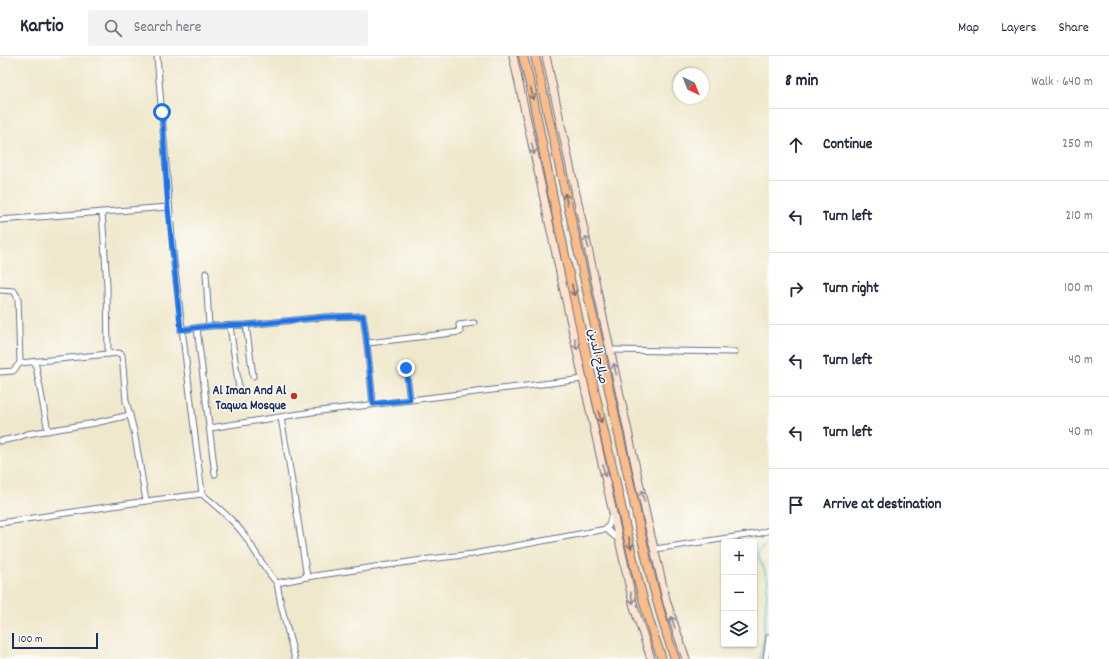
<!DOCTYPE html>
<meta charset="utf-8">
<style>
:root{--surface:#fff;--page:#f2f2f3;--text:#1f2937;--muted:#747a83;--line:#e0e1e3}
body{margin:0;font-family:Dekko,"Playpen Sans Arabic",sans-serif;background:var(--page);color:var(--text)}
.controls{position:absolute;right:12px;bottom:12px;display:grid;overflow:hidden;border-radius:4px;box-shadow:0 1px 3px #0004}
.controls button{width:36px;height:36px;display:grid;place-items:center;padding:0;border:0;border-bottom:1px solid var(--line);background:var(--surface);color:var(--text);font:20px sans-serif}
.compass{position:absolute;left:673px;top:12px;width:36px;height:36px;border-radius:50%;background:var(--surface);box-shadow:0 1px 3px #0004;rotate:137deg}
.scale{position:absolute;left:12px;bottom:10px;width:86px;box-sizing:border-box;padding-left:4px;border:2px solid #1b2f5e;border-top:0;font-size:11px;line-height:14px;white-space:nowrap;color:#1b2f5e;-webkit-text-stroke:3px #fdfcf7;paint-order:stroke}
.stop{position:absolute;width:12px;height:12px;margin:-9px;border:3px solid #1a73e8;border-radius:50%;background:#fff}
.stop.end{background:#1a73e8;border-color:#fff;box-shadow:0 1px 4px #0008}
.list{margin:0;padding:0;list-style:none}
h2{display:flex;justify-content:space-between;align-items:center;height:52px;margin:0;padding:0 16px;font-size:17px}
h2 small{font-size:13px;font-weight:400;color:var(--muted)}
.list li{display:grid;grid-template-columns:26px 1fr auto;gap:12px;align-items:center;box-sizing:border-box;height:72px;padding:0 16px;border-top:1px solid var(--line)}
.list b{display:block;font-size:15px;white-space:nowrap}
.list em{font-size:13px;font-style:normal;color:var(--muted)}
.icon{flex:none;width:22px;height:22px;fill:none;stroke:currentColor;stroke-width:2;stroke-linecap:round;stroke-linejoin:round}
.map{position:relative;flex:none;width:769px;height:603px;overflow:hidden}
header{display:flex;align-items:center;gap:24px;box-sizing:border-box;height:56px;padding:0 20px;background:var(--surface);border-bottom:1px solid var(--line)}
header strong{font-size:19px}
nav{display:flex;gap:22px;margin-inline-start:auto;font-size:14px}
.search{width:280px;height:36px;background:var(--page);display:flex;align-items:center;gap:10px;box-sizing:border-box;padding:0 14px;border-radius:4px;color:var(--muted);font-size:15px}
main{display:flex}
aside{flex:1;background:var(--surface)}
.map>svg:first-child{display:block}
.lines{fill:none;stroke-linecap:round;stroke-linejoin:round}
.stream{stroke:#57c4d0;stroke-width:1.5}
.minor-casing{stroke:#667085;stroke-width:7}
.secondary-casing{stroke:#667085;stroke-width:9}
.trunk-casing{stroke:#667085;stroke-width:10}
.minor{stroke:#fff;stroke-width:5}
.secondary{stroke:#fde4d0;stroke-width:7}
.trunk{stroke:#f9bc8a;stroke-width:8}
.oneway{stroke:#7f6e72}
.oneway2{stroke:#8c8a97}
.route{stroke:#1a73e8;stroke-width:5}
.poi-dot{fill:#c8321e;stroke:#fdfcf7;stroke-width:1.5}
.labels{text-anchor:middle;stroke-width:3;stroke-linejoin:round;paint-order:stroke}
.street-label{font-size:13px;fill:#1b2f5e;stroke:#fdfcf7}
.poi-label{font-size:13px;font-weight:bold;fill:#1b2f5e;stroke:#fdfcf7;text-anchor:end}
</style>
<header>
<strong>Kartio</strong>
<div class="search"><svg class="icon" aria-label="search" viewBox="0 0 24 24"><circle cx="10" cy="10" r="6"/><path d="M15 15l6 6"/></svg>Search here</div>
<nav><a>Map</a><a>Layers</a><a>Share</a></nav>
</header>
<main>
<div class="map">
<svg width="769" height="603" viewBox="0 0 769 603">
<rect width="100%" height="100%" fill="#fdfcf7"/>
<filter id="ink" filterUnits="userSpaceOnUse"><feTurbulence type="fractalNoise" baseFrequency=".025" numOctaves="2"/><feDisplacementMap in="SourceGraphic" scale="8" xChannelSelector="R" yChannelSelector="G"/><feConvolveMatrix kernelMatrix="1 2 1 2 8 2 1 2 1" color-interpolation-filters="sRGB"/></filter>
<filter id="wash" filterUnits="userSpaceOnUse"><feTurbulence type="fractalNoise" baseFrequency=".012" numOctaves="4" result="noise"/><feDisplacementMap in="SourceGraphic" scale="16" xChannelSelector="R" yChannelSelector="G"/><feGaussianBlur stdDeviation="0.9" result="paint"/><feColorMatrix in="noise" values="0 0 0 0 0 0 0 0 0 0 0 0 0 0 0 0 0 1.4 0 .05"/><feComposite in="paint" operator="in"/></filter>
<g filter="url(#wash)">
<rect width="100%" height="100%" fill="#f0e8cd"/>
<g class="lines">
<polyline class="stream" points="760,603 763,587 768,524 758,499 759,494 769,486"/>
</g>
</g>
<g filter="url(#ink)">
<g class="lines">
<g class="minor-casing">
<g id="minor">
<polyline points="157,0 174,206 202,438"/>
<polyline points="102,156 107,229 108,298 119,297 122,299 126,345 134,375 146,445"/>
<polyline points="0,164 168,151"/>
<polyline points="206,217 209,270"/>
<polyline points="0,234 14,235 18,242 20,307"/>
<polyline points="246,269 253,320"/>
<polyline points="230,270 239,332"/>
<polyline points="197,272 215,418"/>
<path d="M181,274L209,270L246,269L325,261L363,260C368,289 370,319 373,348"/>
<polyline points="368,287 460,276 459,269 474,267"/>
<polyline points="610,294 735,296"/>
<polyline points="35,305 48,375"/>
<polyline points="406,312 410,344"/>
<polyline points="0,316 13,315 20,307 108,298"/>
<polyline points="281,362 288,401 307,521"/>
<polyline points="210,372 312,356 583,323"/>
<polyline points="0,385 16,382 27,378 95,367 130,359"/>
<path d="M0,467L146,445L202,438C217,451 234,464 245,480C256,496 264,513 277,527L307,521L429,503L473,498L606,473L618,483"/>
<polyline points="606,473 609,469 612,458"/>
<polyline points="655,493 761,477 769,474"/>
<polyline points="277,527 281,549 295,603"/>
<polyline points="766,603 769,581"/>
</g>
</g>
<g class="secondary-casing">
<g id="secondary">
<polyline points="513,0 583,323 634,551 651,603"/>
<polyline points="546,0 648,467 667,547 686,603"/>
</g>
</g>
<g class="trunk-casing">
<g id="trunk">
<path d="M523,0L531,32C556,159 582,285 612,410C627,475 639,541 662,603"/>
<path d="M535,0C564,131 592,262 622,392C638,462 651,535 675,603"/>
</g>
</g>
<use href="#minor" class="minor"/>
<use href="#secondary" class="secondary"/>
<use href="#trunk" class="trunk"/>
</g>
<defs><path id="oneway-shaft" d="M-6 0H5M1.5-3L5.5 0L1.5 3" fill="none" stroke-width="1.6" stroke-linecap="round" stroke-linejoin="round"/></defs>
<g class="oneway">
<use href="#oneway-shaft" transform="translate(532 38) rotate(78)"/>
<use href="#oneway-shaft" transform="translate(566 143) rotate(-102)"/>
<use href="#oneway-shaft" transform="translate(573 234) rotate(78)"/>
<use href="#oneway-shaft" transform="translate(600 361) rotate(77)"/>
<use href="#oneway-shaft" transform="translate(630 487) rotate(78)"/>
</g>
<g class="oneway2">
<use href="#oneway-shaft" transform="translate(533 93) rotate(77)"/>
<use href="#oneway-shaft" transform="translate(587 186) rotate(-103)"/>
<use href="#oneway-shaft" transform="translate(576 288) rotate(78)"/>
<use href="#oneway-shaft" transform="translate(615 313) rotate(-103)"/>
<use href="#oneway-shaft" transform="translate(604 415) rotate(78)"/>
<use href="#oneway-shaft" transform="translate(643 440) rotate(-102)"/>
<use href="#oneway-shaft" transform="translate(632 542) rotate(77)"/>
<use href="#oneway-shaft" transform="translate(673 566) rotate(-108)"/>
</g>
</g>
<g class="lines" filter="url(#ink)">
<path class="route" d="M162,56L168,151L181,274L209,270L246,269L325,261L363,260C368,289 370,319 373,348L410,344L406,312"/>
</g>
<circle class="poi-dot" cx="294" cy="340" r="4"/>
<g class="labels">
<g class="street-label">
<text transform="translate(599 300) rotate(78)" y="5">صلاح الدين</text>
</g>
<g class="poi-label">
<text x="286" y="338">Al Iman And Al<tspan x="286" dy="15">Taqwa Mosque</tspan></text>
</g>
</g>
</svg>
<div class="controls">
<button>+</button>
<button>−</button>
<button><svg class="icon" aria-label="layers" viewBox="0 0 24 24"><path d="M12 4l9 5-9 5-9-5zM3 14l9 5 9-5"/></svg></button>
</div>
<svg class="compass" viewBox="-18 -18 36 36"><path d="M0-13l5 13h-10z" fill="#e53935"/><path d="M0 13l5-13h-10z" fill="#747a83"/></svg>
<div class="scale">100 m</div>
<div class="stop" style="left:162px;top:56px"></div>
<div class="stop end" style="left:406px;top:312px"></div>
</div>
<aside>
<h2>8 min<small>Walk · 640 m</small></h2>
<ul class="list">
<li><svg class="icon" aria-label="ahead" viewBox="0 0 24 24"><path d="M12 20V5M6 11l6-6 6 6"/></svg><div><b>Continue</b></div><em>250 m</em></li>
<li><svg class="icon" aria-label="left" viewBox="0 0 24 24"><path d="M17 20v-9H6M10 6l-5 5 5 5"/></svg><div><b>Turn left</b></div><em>210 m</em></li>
<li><svg class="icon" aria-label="right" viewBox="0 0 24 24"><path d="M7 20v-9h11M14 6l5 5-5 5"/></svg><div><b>Turn right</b></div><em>100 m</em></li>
<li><svg class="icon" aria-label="left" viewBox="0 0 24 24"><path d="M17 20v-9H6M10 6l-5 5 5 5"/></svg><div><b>Turn left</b></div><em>40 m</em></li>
<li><svg class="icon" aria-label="left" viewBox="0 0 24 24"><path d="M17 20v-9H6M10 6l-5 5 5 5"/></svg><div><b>Turn left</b></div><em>40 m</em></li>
<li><svg class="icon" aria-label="arrive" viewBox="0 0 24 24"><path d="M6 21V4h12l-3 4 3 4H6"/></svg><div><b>Arrive at destination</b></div></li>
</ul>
</aside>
</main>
